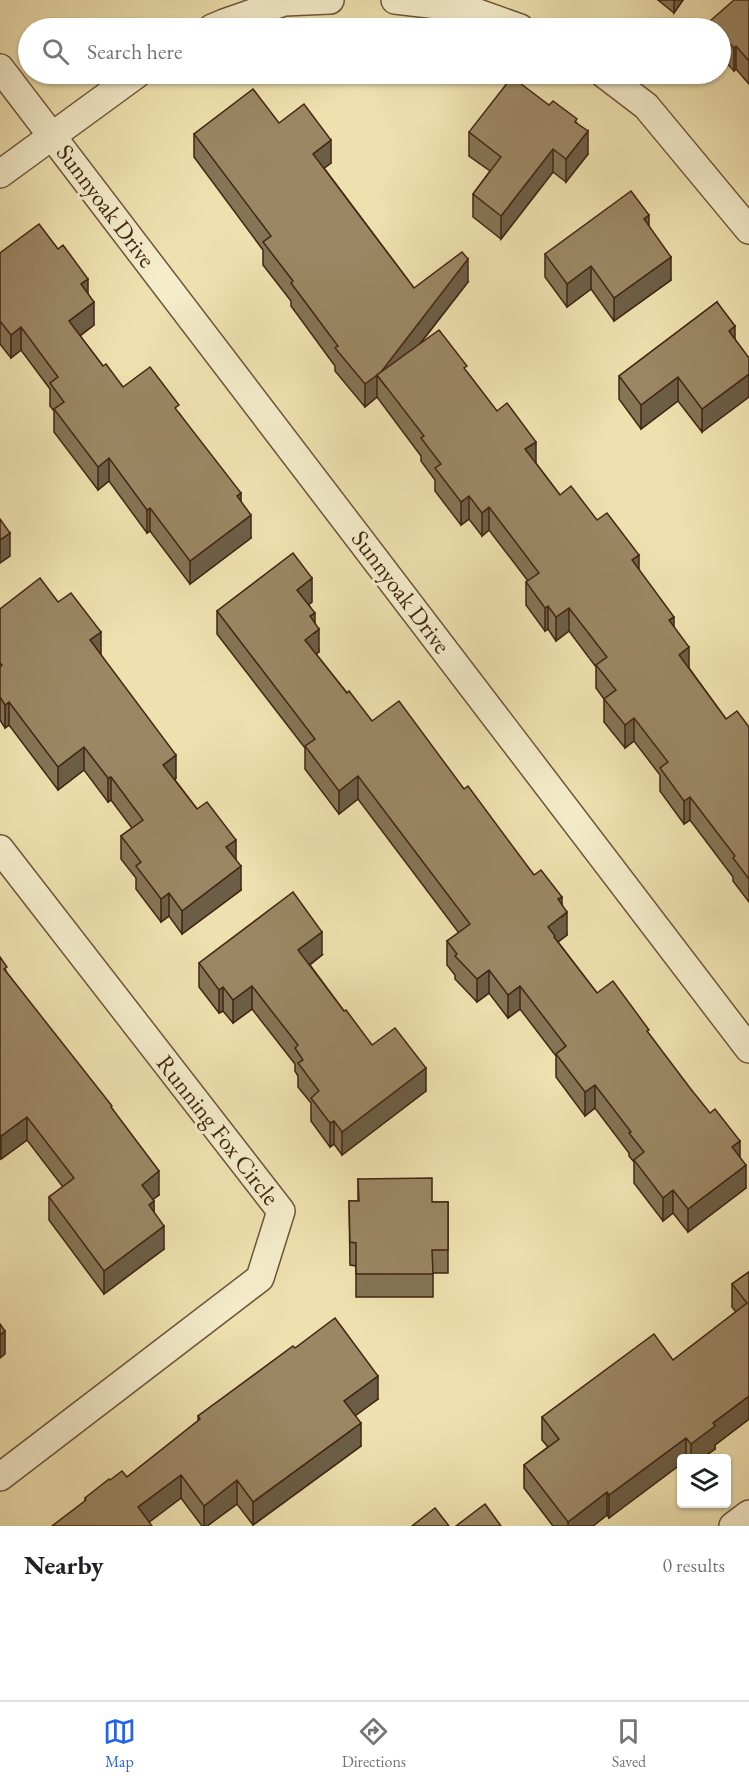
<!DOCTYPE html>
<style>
:root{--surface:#fff;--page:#f6f6f6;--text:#202124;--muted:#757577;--line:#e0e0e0;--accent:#2563eb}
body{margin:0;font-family:"EB Garamond",serif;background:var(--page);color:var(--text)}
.controls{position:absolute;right:18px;bottom:18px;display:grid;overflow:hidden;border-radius:6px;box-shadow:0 2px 4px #0004}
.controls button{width:54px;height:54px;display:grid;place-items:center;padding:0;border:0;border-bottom:2px solid var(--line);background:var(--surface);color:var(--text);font:30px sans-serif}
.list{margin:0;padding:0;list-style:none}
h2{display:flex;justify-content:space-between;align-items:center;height:78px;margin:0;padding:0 24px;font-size:26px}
h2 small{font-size:20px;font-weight:400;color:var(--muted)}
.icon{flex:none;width:33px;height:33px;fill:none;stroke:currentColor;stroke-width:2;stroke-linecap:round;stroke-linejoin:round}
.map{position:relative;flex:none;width:749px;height:1526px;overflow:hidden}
.search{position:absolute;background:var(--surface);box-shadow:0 2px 4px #0004;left:18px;right:18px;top:18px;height:66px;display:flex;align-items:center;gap:15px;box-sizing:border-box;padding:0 21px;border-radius:33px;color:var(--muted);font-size:22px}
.sheet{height:174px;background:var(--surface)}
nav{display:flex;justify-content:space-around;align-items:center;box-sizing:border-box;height:84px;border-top:2px solid var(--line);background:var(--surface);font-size:16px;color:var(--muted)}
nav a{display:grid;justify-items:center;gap:3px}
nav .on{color:var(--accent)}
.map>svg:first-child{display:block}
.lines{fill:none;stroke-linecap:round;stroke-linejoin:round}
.minor-casing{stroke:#6d5439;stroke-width:30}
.minor{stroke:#f4eccb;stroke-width:27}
.wall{fill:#857456;stroke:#422512;stroke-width:1.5}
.shaded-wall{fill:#6c5e46;stroke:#422512;stroke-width:1.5}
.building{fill:#9b8764;stroke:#422512;stroke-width:1.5}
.labels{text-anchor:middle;stroke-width:6;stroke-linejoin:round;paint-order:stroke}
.street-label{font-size:24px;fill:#422512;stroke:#f4eccb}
</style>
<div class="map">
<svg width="749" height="1526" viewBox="0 0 749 1526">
<rect width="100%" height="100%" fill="#eee1af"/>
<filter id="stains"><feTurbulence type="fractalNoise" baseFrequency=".00333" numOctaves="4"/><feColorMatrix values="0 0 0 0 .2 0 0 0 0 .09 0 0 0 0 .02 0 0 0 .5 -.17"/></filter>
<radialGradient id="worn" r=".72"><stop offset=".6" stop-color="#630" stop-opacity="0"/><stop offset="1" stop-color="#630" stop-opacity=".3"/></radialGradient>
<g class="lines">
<g class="minor-casing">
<g id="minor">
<polyline points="395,0 464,8 520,28"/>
<polyline points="212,28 224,23 284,2 330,0"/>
<polyline points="0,68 749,1049"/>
<polyline points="604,74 646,106 749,230"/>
<polyline points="0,174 137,74"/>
<polyline points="0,849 281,1211 260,1278 0,1477"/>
<polyline points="733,1526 749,1514"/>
</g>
</g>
<use href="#minor" class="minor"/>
</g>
<g class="wall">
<polygon points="658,0 683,0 674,13"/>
<polygon points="749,0 749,84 736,69 734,71 720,56 720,28 710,28 710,21"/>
<polygon points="549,105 577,123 588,154 566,182 553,172 501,239 473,217 473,194 490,171 469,156 469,132"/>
<polygon points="279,123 331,163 324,168 414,288 468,282 420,344 467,372 560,495 597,520 639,570 674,627 689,668 726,719 749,727 749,902 733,881 733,877 690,820 684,824 660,791 660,775 634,741 625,748 604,722 604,699 596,688 596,667 569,631 556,641 548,629 545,631 526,605 526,582 528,581 489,530 482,536 469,519 461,525 435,491 435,480 421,461 421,456 377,397 365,407 335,371 335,366 291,306 291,301 263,265 263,250 194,157 194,134"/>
<polygon points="649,227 671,280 614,321 591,289 567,307 545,277 545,254"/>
<polygon points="0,253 88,294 94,325 80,336 103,366 123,387 179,413 241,501 251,538 190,584 150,531 147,533 109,481 98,490 54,432 54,411 50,406 50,389 21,350 11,358 0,344"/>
<polygon points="717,302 702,432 678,401 641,429 619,399 619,376"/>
<polygon points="58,602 101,655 176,778 175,780 236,860 241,890 182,934 169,916 161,922 136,889 136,878 121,859 121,836 132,828 111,800 108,802 84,770 58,790 9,725 5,728 0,720 0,609"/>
<polygon points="312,602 309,604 315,623 319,652 316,654 347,693 372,721 464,789 534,875 562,904 567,935 558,942 597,993 649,1034 740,1158 746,1188 688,1232 673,1213 663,1221 634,1183 634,1162 629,1156 629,1153 595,1108 585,1116 556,1077 556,1056 520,1009 508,1018 489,993 477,1002 455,979 455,975 447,965 447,941 459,933 358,799 339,814 305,769 305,748 217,634 217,611"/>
<polygon points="322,955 310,965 344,1011 372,1045 426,1091 342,1155 334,1144 330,1147 311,1121 311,1103 298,1087 298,1076 295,1071 295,1064 252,1009 233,1023 223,1011 219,1013 199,987 199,963"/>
<polygon points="0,957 7,973 112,1109 159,1195 153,1199 154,1212 164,1249 104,1294 49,1220 49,1197 63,1187 27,1140 1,1159 0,1158"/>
<polygon points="358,1179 432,1202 448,1202 448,1273 433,1273 433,1297 356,1297 356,1266 350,1265 349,1201 358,1201"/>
<polygon points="749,1272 749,1419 715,1445 715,1449 702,1458 681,1458 609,1518 607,1515 593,1526 553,1526 524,1488 524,1465 548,1447 542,1440 542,1417 673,1360 736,1312 732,1307 732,1284"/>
<polygon points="295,1348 378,1399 355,1415 361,1446 253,1525 237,1504 207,1526 202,1526 181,1498 149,1522 85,1502 85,1498 127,1477 198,1421 198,1416"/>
</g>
<g class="shaded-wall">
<polygon points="674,0 683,0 674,13"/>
<polygon points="736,46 736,69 734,71 734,48"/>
<polygon points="588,131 588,154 566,182 566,159"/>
<polygon points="331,140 331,163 313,177 313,154"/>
<polygon points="553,149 553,172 501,239 501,216"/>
<polygon points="649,215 649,238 644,219"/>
<polygon points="671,257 671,280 614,321 614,298"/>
<polygon points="468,259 468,282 386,387 377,375 377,397 365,407 365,384"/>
<polygon points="591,266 591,289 567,307 567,284"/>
<polygon points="88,279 88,302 81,284"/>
<polygon points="94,302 94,325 69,344 69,321"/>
<polygon points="735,326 735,349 729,331"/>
<polygon points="21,327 21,350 11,358 11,335"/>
<polygon points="749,374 749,397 702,432 702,409"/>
<polygon points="678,377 678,401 641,429 641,405"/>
<polygon points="536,442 536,465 525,449"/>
<polygon points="109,458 109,481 98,490 98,467"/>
<polygon points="241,493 241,516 237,496"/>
<polygon points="469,496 469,519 461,525 461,502"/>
<polygon points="489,507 489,530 482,536 482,513"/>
<polygon points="150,508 150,531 147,533 147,510"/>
<polygon points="251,515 251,538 190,584 190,561"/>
<polygon points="10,533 10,556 0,563 0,540"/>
<polygon points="639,555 639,578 632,560"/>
<polygon points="312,578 312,602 297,613 297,590"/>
<polygon points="548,606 548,629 545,631 545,608"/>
<polygon points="569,608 569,631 556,641 556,617"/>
<polygon points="315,613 315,633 319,629 319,652 305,663 305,640 310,616"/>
<polygon points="674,617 674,640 669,620"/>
<polygon points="101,632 101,655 90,640"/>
<polygon points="689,647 689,670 679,655"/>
<polygon points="9,702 9,725 5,728 5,705"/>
<polygon points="634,718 634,741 625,748 625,725"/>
<polygon points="84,747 84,770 58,790 58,767"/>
<polygon points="176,755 176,778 163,788 163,765"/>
<polygon points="358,776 358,799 339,814 339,791"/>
<polygon points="111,777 111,800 108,802 108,778"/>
<polygon points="690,797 690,820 684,824 684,801"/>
<polygon points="236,840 236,863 226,847"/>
<polygon points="241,866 241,890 182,934 182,911"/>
<polygon points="169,893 169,916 161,922 161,899"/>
<polygon points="562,897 562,917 567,912 567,935 555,944 548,927 558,899"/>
<polygon points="322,932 322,955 298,973 298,950"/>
<polygon points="489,970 489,993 477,1002 477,979"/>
<polygon points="252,986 252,1009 233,1023 233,1000"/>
<polygon points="520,986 520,1009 508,1018 508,995"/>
<polygon points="223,987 223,1011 219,1013 219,990"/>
<polygon points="426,1068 426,1091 342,1155 342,1132"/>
<polygon points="595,1085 595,1108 585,1116 585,1092"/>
<polygon points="27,1117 27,1140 1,1159 1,1136"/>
<polygon points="334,1121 334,1144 330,1147 330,1123"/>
<polygon points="740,1141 740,1164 732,1147"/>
<polygon points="746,1165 746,1188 688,1232 688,1209"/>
<polygon points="159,1171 159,1195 142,1208 142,1185"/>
<polygon points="673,1190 673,1213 663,1221 663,1198"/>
<polygon points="154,1201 154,1224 149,1205"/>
<polygon points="164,1226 164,1249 104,1294 104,1271"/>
<polygon points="5,1331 5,1354 0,1358 0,1335"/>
<polygon points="378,1376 378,1399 344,1424 344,1401"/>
<polygon points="749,1396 749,1419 715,1445 715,1449 702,1458 691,1458 691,1444 713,1423"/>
<polygon points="361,1423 361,1446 253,1525 253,1502"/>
<polygon points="686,1438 686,1458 681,1458 681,1464 609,1518 609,1495"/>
<polygon points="181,1475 181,1498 144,1526 138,1507"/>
<polygon points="237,1480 237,1504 207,1526 204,1526 204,1506"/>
<polygon points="607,1492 607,1515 593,1526 568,1526 568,1522"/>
</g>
<g class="building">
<polygon points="734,0 749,0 749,61 736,46 734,48 720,33 720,28 717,28 710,21"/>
<polygon points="512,77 549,105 553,101 577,119 575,122 588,131 566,159 553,149 501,216 473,194 501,157 469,132"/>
<polygon points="253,89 279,123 304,104 331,140 313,154 414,288 462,252 468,259 381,372 365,384 335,348 338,346 291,283 293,281 263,242 271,236 194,134"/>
<polygon points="631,191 649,215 644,219 671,257 614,298 591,266 567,284 545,254"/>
<polygon points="39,224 58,249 63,245 88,279 81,284 94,302 69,321 103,366 106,364 123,387 150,367 179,405 175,408 241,493 237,496 251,515 190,561 150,508 147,510 109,458 98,467 54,409 64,402 50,383 58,377 21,327 11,335 0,321 0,253"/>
<polygon points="717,302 735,326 729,331 749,358 749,374 702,409 678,377 641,405 619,376"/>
<polygon points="439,330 467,366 464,368 497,411 507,403 536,442 525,449 560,495 571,486 597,520 607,513 639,555 632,560 674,617 669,620 689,647 679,655 726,719 737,711 749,727 749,879 733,858 735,856 690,797 684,801 660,768 668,762 634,718 625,725 604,699 616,690 596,665 607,657 569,608 556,617 548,606 545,608 526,582 539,573 489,507 482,513 469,496 461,502 435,468 441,464 421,438 424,436 377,375"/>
<polygon points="0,519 10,533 0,540"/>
<polygon points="293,553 312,578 297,590 315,613 310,616 319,629 305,640 347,693 349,691 372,721 399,701 464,789 468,786 534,875 541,870 562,897 558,899 567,912 548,927 555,936 554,937 597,993 613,981 649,1030 647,1031 690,1088 710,1113 715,1109 740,1141 732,1147 746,1165 688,1209 673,1190 663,1198 634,1160 644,1152 629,1133 631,1132 595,1085 585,1092 556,1054 566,1046 520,986 508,995 489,970 477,979 455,956 457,954 447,941 470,924 358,776 339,791 305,746 315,739 217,611"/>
<polygon points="40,578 58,602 71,593 101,632 90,640 176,755 163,765 197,809 207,802 236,840 226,847 241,866 182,911 169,893 161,899 136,866 141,862 121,836 143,820 111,777 108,778 84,747 58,767 9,702 5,705 0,697 0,667 2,665 0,663 0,609"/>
<polygon points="293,892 322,932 298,950 344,1011 346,1010 372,1045 395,1028 426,1068 342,1132 334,1121 330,1123 311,1098 319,1091 298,1063 303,1060 295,1048 298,1045 252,986 233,1000 223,987 219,990 199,963"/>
<polygon points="0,957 7,967 4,969 112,1106 111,1107 159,1171 142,1185 154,1201 149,1205 164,1226 104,1271 49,1197 74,1178 27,1117 1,1136 0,1134"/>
<polygon points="432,1178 432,1202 448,1202 448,1250 432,1250 433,1274 356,1274 356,1243 350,1242 349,1201 359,1201 358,1179"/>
<polygon points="749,1272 749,1396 713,1423 715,1426 691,1444 686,1438 609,1495 607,1492 568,1522 524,1465 559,1439 542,1417 654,1334 673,1360 747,1303 732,1284"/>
<polygon points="335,1318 378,1376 344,1401 361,1423 253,1502 237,1480 204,1506 181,1475 138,1507 152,1526 52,1526 86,1500 85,1498 109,1479 110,1480 122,1471 127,1477 200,1419 198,1416 293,1346 295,1348"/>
<polygon points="0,1324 5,1331 0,1335"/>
<polygon points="485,1504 501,1526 456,1526"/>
<polygon points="435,1508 449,1526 412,1526"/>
</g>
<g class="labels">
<g class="street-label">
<text transform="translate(106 206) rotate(53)" y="8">Sunnyoak Drive</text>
<text transform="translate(401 592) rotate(53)" y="8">Sunnyoak Drive</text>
<text transform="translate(218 1130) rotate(52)" y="8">Running Fox Circle</text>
</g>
</g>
<rect width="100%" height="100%" filter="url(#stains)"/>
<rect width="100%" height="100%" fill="url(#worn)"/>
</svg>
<div class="controls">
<button><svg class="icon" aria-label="layers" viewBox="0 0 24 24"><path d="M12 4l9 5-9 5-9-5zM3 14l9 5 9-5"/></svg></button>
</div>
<div class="search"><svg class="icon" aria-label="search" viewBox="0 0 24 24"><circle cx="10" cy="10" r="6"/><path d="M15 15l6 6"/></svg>Search here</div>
</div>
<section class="sheet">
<h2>Nearby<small>0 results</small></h2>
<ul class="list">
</ul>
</section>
<nav>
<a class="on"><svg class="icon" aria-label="map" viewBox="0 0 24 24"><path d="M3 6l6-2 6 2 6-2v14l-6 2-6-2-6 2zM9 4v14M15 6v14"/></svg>Map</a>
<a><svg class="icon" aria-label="directions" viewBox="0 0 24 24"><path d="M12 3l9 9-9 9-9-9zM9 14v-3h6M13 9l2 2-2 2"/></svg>Directions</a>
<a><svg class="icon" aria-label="saved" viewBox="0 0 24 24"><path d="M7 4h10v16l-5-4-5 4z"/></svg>Saved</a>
</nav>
